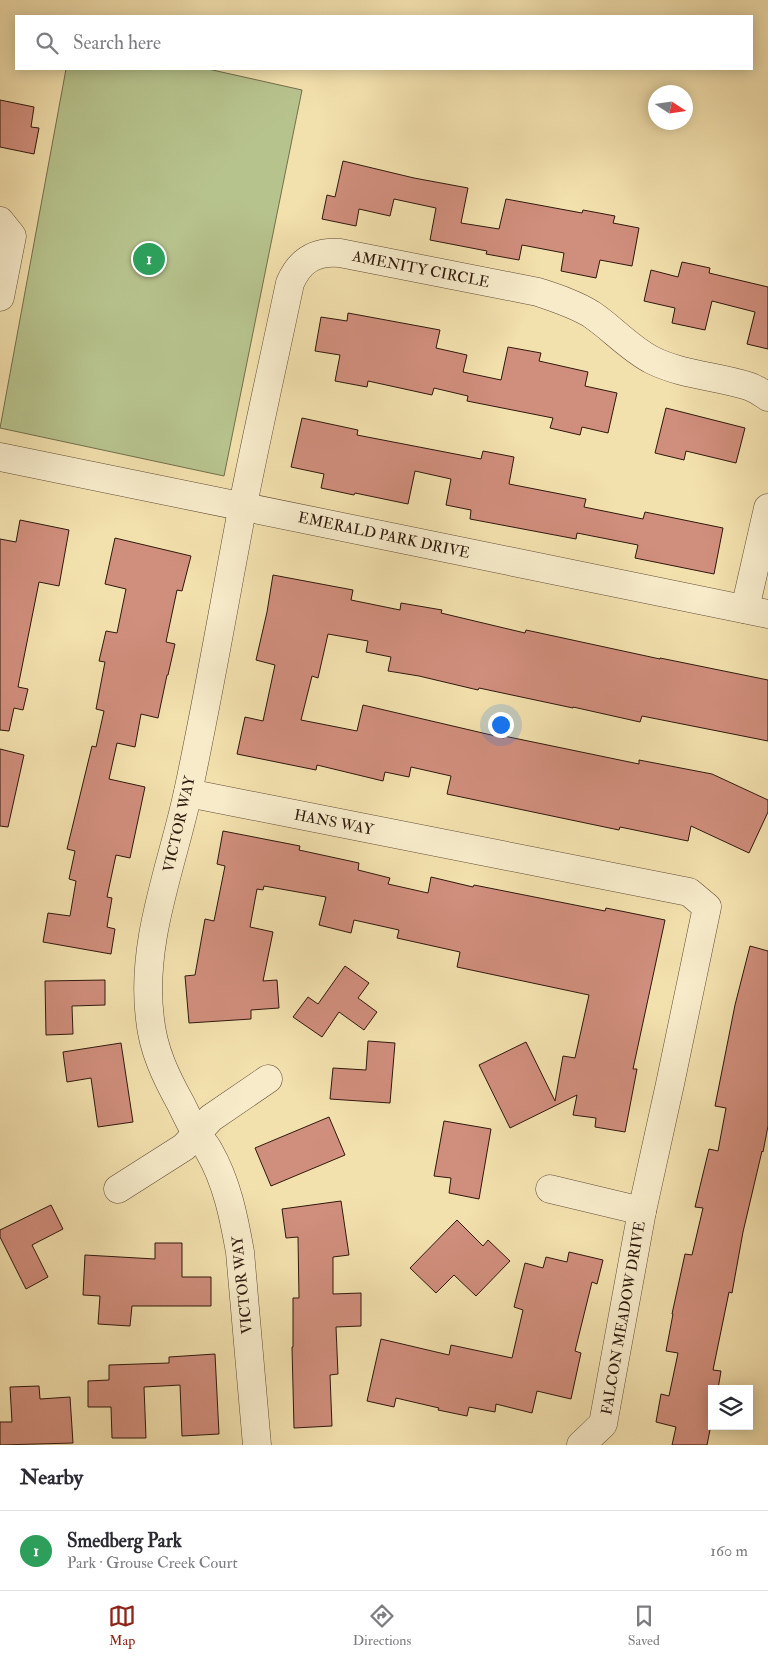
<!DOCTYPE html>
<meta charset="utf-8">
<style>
:root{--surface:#fff;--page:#f7f7f7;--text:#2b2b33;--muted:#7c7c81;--line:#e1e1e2;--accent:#8f2418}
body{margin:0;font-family:"IM FELL Double Pica",serif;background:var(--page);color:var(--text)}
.controls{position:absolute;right:15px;bottom:15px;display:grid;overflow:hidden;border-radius:0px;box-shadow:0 2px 12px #0003}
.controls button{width:45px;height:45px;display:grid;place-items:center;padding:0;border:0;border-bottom:1px solid var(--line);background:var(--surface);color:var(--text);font:25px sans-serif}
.compass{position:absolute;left:648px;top:85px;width:45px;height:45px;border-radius:50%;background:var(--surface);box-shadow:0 2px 12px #0003;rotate:102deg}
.you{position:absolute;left:500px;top:724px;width:18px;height:18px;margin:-12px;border:4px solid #fff;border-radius:50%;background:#1a73e8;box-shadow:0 0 0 8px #1a73e833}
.badge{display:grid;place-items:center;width:32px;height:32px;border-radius:50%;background:var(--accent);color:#fff;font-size:16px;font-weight:700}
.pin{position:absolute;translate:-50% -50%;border:2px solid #fff;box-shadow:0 1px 5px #0006}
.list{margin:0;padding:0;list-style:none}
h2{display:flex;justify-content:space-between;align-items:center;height:65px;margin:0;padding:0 20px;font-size:21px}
h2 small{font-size:16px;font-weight:400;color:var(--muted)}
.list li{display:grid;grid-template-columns:32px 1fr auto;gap:15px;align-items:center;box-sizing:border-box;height:80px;padding:0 20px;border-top:1px solid var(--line)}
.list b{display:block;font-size:19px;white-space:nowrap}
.list p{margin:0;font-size:16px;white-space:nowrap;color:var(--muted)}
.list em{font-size:16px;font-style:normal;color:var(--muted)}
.icon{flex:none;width:28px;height:28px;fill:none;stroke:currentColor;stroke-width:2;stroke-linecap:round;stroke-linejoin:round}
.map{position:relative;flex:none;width:768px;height:1445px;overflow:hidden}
.search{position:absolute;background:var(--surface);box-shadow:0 2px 12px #0003;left:15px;right:15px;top:15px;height:55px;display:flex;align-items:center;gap:12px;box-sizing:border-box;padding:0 18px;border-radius:0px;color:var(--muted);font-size:19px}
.sheet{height:145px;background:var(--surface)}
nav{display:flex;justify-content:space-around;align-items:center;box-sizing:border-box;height:70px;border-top:1px solid var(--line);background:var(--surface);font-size:14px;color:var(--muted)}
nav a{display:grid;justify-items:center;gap:2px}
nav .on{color:var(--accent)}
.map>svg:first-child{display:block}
.green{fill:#b7c38d;stroke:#736e4d}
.building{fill:#d08e7c;stroke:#2f180d}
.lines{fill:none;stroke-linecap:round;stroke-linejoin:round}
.street-casing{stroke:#604a35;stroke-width:29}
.street{stroke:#f7ebca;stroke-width:28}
.labels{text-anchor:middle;stroke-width:4.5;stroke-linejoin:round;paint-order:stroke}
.street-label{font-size:15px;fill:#2f180d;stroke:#f7ebca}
</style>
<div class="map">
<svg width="768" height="1445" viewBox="0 0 768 1445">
<rect width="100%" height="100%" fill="#f2e0ad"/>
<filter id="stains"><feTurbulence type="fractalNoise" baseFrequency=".004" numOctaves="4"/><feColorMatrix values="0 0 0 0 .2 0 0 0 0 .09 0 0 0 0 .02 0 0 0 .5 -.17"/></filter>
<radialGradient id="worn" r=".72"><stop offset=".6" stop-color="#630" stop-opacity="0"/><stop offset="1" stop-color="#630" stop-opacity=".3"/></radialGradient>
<polygon class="green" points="66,69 208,69 302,90 224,476 0,428"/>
<g class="building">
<polygon points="0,100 34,107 31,127 39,128 34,154 0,147"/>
<polygon points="343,161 414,178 468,188 461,223 499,229 506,199 582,213 583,210 615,216 613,223 639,228 632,266 600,260 596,278 561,271 564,253 522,245 519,260 486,254 487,251 430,240 436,208 394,199 390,216 359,209 356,226 322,219 327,195 335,197"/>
<polygon points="682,262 710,268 709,273 768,287 768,349 747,344 755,312 712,301 705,330 672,323 675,308 644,301 651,270 678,277"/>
<polygon points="348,313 440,330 436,348 467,355 463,372 501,380 508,347 541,353 539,361 588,372 585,386 617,393 608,433 582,427 580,435 550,428 553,418 467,401 468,396 434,388 432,395 368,381 367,387 335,381 340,355 315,351 321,317 347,321"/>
<polygon points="666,408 745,428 736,463 686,451 684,460 655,453"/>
<polygon points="302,418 358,430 357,435 481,459 483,451 514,457 509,484 586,499 584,507 643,519 645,512 723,528 714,574 635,558 638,545 577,533 576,539 470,519 471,510 446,505 451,479 415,471 408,504 355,493 354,495 321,488 324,474 291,467"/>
<polygon points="20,520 69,530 59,586 39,582 18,687 28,689 23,710 14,708 9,731 0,730 0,539 16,542"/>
<polygon points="115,538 191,556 182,591 177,590 166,642 175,644 168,675 167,675 158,718 141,714 135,747 117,743 109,779 145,787 130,858 116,855 107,897 112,898 107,927 115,929 111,954 43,942 48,913 70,916 76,881 69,879 75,851 67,849 92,746 96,747 104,711 96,709 105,662 99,661 106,631 117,633 126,589 105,584"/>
<polygon points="273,575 353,590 351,600 400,610 401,603 442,610 441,613 525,633 526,630 660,659 660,658 768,680 768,741 642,716 640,722 573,707 573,708 479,688 478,690 419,676 388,671 391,657 366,652 368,641 328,634 318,678 312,676 301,720 357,731 363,705 504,738 504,736 639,764 639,760 712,774 768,800 768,812 749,853 691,826 688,841 620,827 619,830 447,794 451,776 411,767 409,777 385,772 383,781 317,765 316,770 237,754 245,717 263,721 275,665 256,660 267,612"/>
<polygon points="0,749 24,755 8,827 0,826"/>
<polygon points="223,831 300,846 299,850 359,863 358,870 390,878 388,884 428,893 431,877 473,887 474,885 605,911 606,908 665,920 633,1069 637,1069 625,1132 595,1127 596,1118 573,1115 577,1095 510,1128 479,1065 526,1042 555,1101 563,1056 575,1058 589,995 457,967 460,952 397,938 399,930 354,920 351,933 319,925 326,897 264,886 263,890 257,889 250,927 273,932 263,981 277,980 279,1008 251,1010 251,1019 189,1023 185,976 195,975 205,919 214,921 225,866 217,864"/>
<polygon points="750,946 768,951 768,1126 763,1152 762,1151 743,1232 732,1293 729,1292 713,1370 721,1371 718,1389 712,1389 712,1420 707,1445 672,1445 676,1427 656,1422 661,1394 669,1396 678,1353 666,1351 673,1314 672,1314 685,1254 692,1255 703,1208 695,1207 709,1149 718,1151 726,1108 715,1106 735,1005"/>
<polygon points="345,966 369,983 358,998 377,1012 364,1030 339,1012 322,1037 293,1017 308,997 318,1004"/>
<polygon points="105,980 105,1005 72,1006 73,1034 46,1035 45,981"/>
<polygon points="368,1041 395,1043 390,1103 330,1099 333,1068 366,1070"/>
<polygon points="121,1043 133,1122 98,1127 91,1078 67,1082 63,1052"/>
<polygon points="329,1117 345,1155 271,1186 255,1148"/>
<polygon points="444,1121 491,1129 479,1199 449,1193 451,1178 434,1176"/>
<polygon points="341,1201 349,1255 333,1257 333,1294 361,1293 361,1326 336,1327 338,1374 330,1375 332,1426 294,1428 292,1347 293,1347 293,1298 299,1298 298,1237 286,1238 282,1209"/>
<polygon points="51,1205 63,1229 32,1245 48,1277 26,1289 0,1237 0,1230"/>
<polygon points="457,1220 483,1246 488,1240 510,1261 476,1296 454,1275 436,1293 410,1268"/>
<polygon points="155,1243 182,1243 182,1277 211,1277 211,1306 132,1306 130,1326 98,1324 100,1296 83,1295 85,1255 155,1259"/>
<polygon points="569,1252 603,1260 597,1284 592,1282 575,1351 581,1353 571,1399 537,1391 532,1413 496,1404 495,1412 469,1407 467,1416 438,1410 439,1408 396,1398 394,1407 367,1401 381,1339 449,1355 451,1345 512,1358 523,1310 514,1307 525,1263 543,1268 546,1257 567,1262"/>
<polygon points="215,1354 219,1434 182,1436 180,1385 144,1387 146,1438 112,1438 111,1407 88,1407 88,1381 109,1380 109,1365 169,1363 169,1357"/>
<polygon points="39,1386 40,1399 70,1397 73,1443 0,1445 0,1422 12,1422 10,1387"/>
</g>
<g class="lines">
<g class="street-casing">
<g id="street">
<polyline points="0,221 12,236 0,297"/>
<polyline points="0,457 768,614"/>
<polyline points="745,609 768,508"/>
<polyline points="188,793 689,892 707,907 670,1084 642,1211 603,1424 581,1445"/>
<polyline points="118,1189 184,1147 211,1118 268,1079"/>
<polyline points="550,1189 642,1211"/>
<path d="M257,1445L240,1252C234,1218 227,1182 209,1151C206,1145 201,1140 197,1135C191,1125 186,1114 181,1104C166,1077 153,1050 150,1019C140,942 172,867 188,792C208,699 224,604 242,510C257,434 274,359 290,283C300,260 315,251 340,253L538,292C556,298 575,304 591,314C612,328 629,348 652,360C682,375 717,376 748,386C755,388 762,393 768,397"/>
</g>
</g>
<use href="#street" class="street"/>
</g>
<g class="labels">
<g class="street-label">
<text transform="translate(421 269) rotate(11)" y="5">AMENITY CIRCLE</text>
<text transform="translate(384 535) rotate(12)" y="5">EMERALD PARK DRIVE</text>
<text transform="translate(334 822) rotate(11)" y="5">HANS WAY</text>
<text transform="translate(179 824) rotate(-77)" y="5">VICTOR WAY</text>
<text transform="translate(242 1285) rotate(-96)" y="5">VICTOR WAY</text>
<text transform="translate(623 1318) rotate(-80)" y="5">FALCON MEADOW DRIVE</text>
</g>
</g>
<rect width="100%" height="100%" filter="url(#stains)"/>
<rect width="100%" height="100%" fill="url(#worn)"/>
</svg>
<div class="controls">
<button><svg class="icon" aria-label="layers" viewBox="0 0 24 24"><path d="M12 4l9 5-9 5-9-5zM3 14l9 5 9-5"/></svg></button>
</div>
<svg class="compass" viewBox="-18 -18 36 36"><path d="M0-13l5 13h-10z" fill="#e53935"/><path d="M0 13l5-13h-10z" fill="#7c7c81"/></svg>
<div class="you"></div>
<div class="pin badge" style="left:149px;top:259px;background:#2e9e5b">1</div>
<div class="search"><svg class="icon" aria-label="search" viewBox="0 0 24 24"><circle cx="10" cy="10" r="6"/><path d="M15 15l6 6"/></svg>Search here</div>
</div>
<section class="sheet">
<h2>Nearby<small></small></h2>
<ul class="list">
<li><span class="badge" style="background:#2e9e5b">1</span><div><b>Smedberg Park</b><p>Park · Grouse Creek Court</p></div><em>160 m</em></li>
</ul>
</section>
<nav>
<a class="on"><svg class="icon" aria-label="map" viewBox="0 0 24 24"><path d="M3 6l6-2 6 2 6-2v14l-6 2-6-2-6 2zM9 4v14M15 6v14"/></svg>Map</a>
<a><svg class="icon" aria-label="directions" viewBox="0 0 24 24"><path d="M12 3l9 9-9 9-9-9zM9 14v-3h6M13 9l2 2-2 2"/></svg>Directions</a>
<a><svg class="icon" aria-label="saved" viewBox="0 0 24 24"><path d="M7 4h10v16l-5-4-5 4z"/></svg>Saved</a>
</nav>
